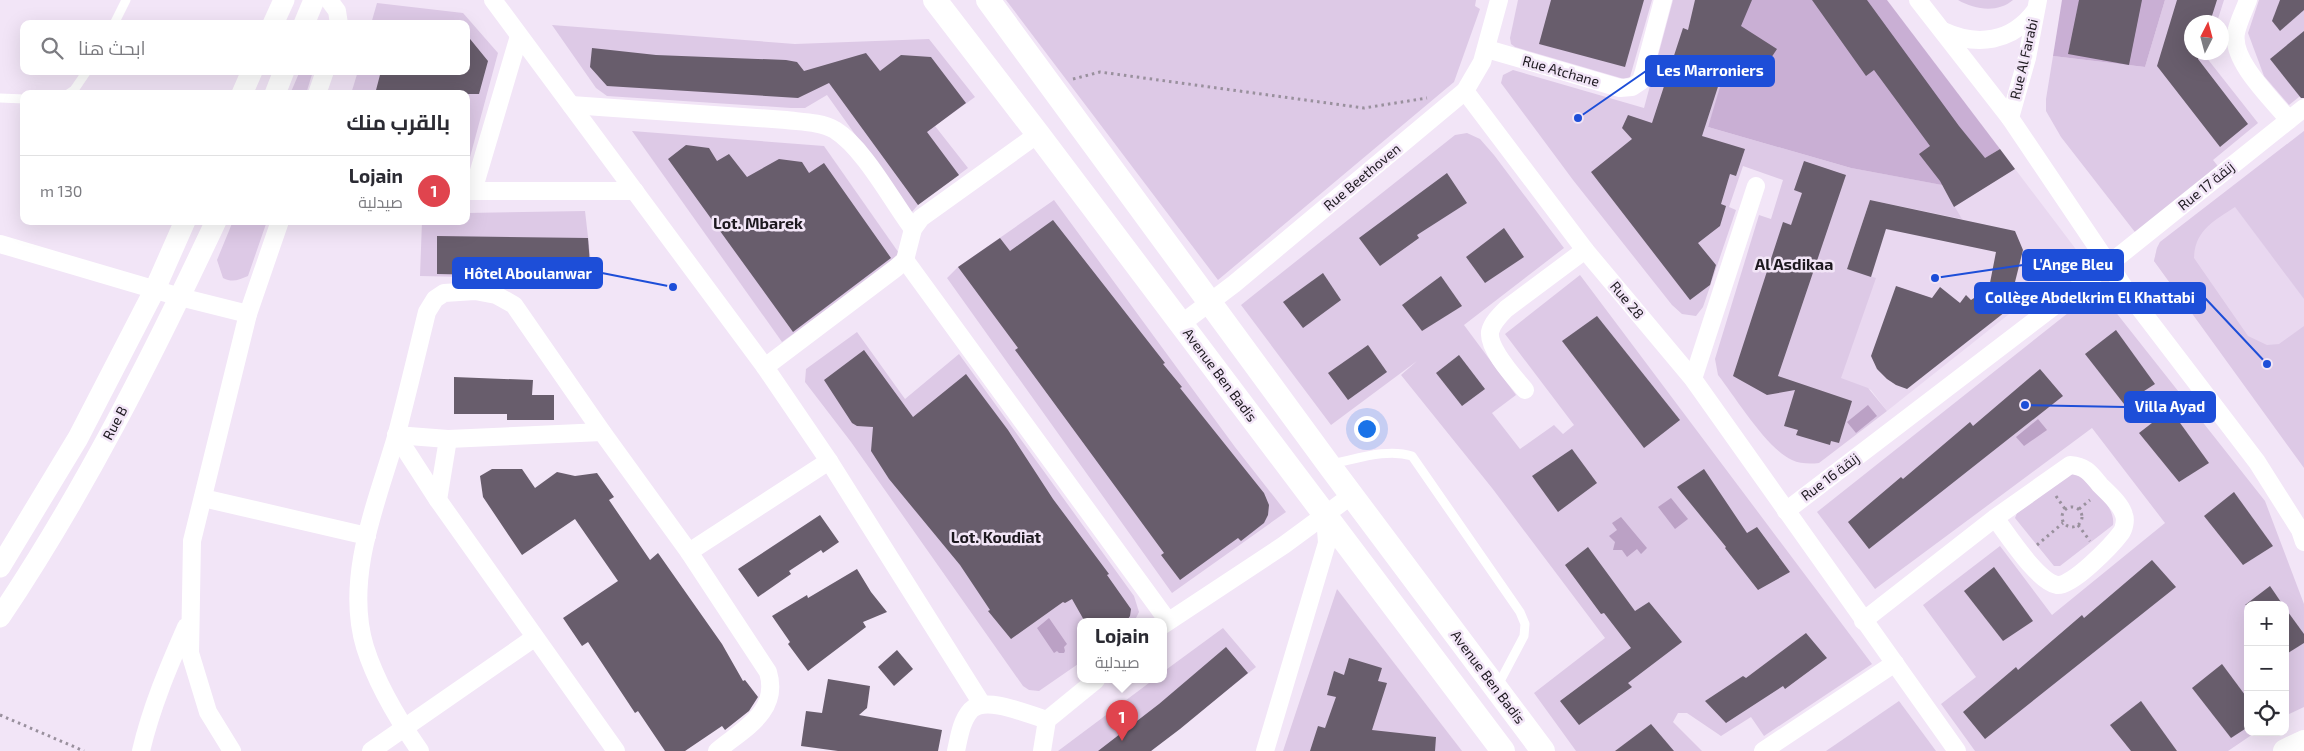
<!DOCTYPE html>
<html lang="ar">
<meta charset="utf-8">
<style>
:root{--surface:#fff;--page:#f2f2f3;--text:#2b2b33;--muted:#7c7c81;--line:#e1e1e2;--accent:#d93025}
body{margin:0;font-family:"Exo 2",Cairo,sans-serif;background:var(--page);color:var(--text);direction:rtl}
.controls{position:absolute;right:15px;bottom:15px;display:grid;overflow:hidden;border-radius:10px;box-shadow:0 5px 20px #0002}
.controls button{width:45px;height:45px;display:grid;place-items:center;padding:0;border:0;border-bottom:1px solid var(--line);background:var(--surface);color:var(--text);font:25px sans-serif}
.compass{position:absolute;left:2184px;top:15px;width:45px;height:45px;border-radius:50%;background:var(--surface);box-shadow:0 5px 20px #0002;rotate:6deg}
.you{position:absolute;left:1366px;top:428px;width:18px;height:18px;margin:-12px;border:4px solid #fff;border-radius:50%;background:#1a73e8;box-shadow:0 0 0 8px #1a73e833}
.badge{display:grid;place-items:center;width:32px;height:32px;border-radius:50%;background:var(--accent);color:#fff;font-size:16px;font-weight:700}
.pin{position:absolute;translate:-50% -41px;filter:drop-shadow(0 1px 2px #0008)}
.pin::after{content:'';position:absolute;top:26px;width:18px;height:15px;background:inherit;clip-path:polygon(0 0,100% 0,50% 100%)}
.popup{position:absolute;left:1077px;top:618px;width:90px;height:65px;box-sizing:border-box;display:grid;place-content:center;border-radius:10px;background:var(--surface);filter:drop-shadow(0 1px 4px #0005);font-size:16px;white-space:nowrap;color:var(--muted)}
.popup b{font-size:19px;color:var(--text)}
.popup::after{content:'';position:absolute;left:50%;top:100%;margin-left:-10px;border:10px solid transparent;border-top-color:var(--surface)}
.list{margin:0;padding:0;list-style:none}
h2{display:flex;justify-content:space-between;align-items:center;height:65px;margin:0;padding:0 20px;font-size:21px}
h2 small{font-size:16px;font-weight:400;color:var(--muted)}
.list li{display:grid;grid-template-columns:32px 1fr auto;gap:15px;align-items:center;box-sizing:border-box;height:70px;padding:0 20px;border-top:1px solid var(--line)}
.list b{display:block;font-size:19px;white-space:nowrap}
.list p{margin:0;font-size:16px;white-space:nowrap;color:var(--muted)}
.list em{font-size:16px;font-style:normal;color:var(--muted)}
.icon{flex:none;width:28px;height:28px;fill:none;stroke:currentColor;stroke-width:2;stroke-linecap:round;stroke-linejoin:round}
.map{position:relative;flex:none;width:2304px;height:751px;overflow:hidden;direction:ltr}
.search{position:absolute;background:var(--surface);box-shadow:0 5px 20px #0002;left:20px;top:20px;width:450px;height:55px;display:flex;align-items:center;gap:12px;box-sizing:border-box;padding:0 18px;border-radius:10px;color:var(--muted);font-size:19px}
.panel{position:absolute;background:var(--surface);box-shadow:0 5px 20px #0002;left:20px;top:90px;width:450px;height:135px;border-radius:10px;direction:rtl}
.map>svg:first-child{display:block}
.built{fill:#e9d8f0}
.green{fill:#ddc9e6}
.forest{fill:#c9afd4}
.water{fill:#bba1c5}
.building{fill:#685d6c}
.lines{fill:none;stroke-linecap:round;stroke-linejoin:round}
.path{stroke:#99909d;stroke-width:3;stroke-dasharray:2.5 4;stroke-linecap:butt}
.service{stroke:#fff;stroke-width:9}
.minor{stroke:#fff;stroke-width:18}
.tertiary{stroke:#fff;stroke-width:21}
.secondary{stroke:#fff;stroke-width:24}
.labels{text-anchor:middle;stroke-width:5;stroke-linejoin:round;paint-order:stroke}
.street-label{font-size:14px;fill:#1c181e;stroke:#f2e5f7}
.quarter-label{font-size:16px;font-weight:bold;fill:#1c181e;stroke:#f2e5f7}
.leader{fill:none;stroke:#1d4ed8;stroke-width:2}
.callout-dot{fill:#1d4ed8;stroke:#f2e5f7;stroke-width:2}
.callout{fill:#1d4ed8;stroke:#1d4ed8;stroke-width:2}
.callout-label{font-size:15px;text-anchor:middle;font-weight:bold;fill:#fff}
</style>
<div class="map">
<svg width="2304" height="751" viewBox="0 0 2304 751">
<rect width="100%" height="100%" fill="#f2e5f7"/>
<g class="built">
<polygon points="2304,131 2304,462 2154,261 2157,248 2160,242"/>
<polygon points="2000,149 2078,252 2076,261 1887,411 1871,390 1787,360 1851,168 1942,185"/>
</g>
<g class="green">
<polygon points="1006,0 1476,0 1475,6 1480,9 1454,82 1218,280"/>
<polygon points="1518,0 1652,0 1630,77 1624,79 1515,47 1511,44 1510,38"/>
<path d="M1673,0H1746L1750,5L1708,127L1851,168L1942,185L1962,219L1870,200L1847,269L1876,278L1841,378L1868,388L1887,411L1819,463C1811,464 1800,464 1792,460C1767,449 1736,398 1718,375L1715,359L1759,215L1771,219L1783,180L1743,166L1729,207L1736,210L1703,307L1696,316L1682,314L1672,305L1573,180L1501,83L1503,75L1513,70L1644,108Z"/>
<path d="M1958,0H2013C1998,13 1975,10 1958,0Z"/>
<polygon points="2165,0 2224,0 2217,22 2192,22 2192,52 2207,53 2206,57 2258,123 2213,160 2221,170 2138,236 2061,137 2046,111 2046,99 2053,56 2145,67"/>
<polygon points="2259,0 2304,0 2304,93 2289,105 2264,76 2248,33"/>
<polygon points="377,3 463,13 498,53 466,172 466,94 351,94 358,71 466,71 466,24 371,24"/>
<polygon points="552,25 795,44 929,39 975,97 935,126 968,168 918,205 911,213 827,95 805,108 791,108 607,96 596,88"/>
<polygon points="300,71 313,71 306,94 290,94"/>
<polygon points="632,131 824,146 901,256 782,342"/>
<path d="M2304,131V299L2235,207C2214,221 2195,230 2194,258L2248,336L2267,345L2279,344L2304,326V468L2154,261L2157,248L2160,242Z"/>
<polygon points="1467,133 1480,139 1494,155 1564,248 1464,325 1516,395 1492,413 1520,449 1554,425 1563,434 1574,425 1505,334 1580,275 1872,664 1764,736 1751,717 1721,736 1687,713 1678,713 1673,722 1702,751 1576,751 1534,693 1605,638 1492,488 1401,375 1417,361 1331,425 1241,305 1455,135"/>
<polygon points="1054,200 1235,447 1286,512 1172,593 947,278 958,267"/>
<polygon points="585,211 593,280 420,276 422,221 466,221 466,213"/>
<path d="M233,221H267L248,276C238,280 233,283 223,278L217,260Z"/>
<polygon points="2092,294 2103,296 2265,501 2304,604 2304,707 2285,716 2285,605 2248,605 2248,732 2256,732 2228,751 1975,751 1941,704 1976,677 1923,605 2000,546 2052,615 2165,523 2092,428 1875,589 1817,512"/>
<polygon points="857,332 905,399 959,354 1134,596 1139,612 1134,622 1081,622 1081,662 1039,691 1029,690 1023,686 851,442 805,382 806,369"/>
<path d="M2081,472C2091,486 2116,507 2113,525L2060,566H2054L2015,518L2017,513L2073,473Z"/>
<polygon points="1337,589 1462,751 1283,751"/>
<polygon points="1223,628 1256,667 1151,751 1058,751 1153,680 1163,680 1163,672"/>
<polygon points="1899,701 1936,751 1826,751"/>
</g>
<g class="forest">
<polygon points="1746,0 1887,0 2000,149 1942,185 1851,168 1708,127"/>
<polygon points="2062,0 2165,0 2145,67 2053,56"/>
</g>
<g class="water">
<polygon points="1868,405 1877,416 1856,433 1847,422"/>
<polygon points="2038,419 2047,430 2024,446 2016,437"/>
<polygon points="1671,498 1688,519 1675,529 1658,507"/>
<polygon points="1621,517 1647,548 1641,554 1637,549 1627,557 1622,550 1613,550 1615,542 1609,536 1617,530 1612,523"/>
<polygon points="1049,618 1067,644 1064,647 1065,651 1064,653 1059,653 1057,651 1054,653 1037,628"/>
</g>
<g class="building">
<polygon points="1551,0 1644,0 1625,67 1539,44"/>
<polygon points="1695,0 1752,0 1741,26 1777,49 1757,79 1727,59 1702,136 1745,149 1736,176 1730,174 1721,204 1726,206 1720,226 1698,243 1716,265 1710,285 1690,300 1591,172 1632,139 1622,128 1628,115 1652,123 1683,28 1688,30"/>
<polygon points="1812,0 1867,0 1959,126 1985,158 2000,149 2015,169 1954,207 1940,181 1919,154 1930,146 1874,70 1866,76"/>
<polygon points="2079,0 2142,0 2129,65 2068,54"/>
<polygon points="2177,0 2217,0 2210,22 2192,22 2192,52 2200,52 2198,59 2248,124 2220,147 2157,66"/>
<polygon points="2280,0 2304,0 2304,10 2280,31 2272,21"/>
<polygon points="2304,31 2304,98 2301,98 2270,59"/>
<polygon points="466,34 488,61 479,94 375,94 381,71 466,71"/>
<polygon points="592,48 656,55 786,60 797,62 804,71 866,53 880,71 901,55 931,57 966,103 927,132 959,175 918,205 829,83 798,98 607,86 590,67"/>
<polygon points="686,145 709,148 717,161 729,154 747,177 779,159 802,162 809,173 824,163 891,258 793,332 668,159"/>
<polygon points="1804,161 1846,175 1778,376 1852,401 1839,443 1831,441 1830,445 1796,435 1798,430 1784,426 1795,390 1767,395 1733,376 1783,222 1791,225 1802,193 1794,190"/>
<polygon points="1447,173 1467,203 1417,235 1419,238 1380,266 1359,238"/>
<polygon points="1870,200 2015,231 2023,250 2009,306 2005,312 1907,389 1896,385 1887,379 1877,369 1871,356 1896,286 1932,298 1940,287 1960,303 1966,295 1971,300 1989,288 1996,252 1886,229 1871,277 1847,269"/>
<polygon points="1053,220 1165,363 1163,364 1182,387 1180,388 1264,493 1269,505 1268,515 1264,523 1241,541 1238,538 1180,580 1161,555 1164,553 1015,350 1018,348 958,267 1000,238 1010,251"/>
<polygon points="1504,228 1524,257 1485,283 1466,257"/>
<polygon points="437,236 588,238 591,277 437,274"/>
<polygon points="1323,273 1341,300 1303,328 1283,302"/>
<polygon points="1441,276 1462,306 1422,331 1402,305"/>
<polygon points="1597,316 1680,420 1644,448 1562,341"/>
<polygon points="2116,330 2155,384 2124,404 2085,354"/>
<polygon points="1368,345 1387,372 1348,400 1328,373"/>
<polygon points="864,350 913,417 966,374 1008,430 1053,499 1109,574 1107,575 1131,609 1130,616 1126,622 1085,622 1072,599 1065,603 1063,602 1011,639 988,611 990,610 960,565 889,479 871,451 873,427 857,426 852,423 824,380"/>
<polygon points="1459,355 1485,389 1462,406 1436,373"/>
<polygon points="2040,369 2063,396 1869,549 1848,522 1901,477 1903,479 1970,422 1973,426"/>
<polygon points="454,377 533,380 532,395 554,395 554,420 507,420 507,414 454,414"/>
<polygon points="2170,409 2209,463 2179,482 2139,433"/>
<polygon points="1572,449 1597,483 1558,512 1532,476"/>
<polygon points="492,469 522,469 535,488 557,472 575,476 597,473 614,497 609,500 650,560 658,553 722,644 743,681 745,680 758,697 749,711 725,730 722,726 685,751 665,751 638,711 635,713 588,642 582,646 563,618 618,581 575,519 522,555 483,497 480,476"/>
<polygon points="1704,469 1747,533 1757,527 1790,572 1758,590 1725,548 1726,547 1677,487"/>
<polygon points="2234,492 2273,546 2243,565 2204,516"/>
<polygon points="820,515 839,542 823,553 821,550 789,571 791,574 758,597 738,569"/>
<polygon points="1588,547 1635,611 1649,602 1682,642 1628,683 1632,687 1579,725 1560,701 1631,648 1604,613 1601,614 1565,565"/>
<polygon points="2152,560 2176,587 1985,739 1963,712 2016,667 2018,670 2082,615 2084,618"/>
<polygon points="1994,567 2033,621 2003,641 1964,591"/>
<polygon points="857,569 871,592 887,612 863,622 866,627 808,671 788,644 790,642 772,616 807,595 808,598"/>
<polygon points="2270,586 2283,605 2245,605"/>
<polygon points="2285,608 2304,634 2304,643 2285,655"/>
<polygon points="1806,633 1827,658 1785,689 1783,686 1726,723 1705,701 1743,676 1746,678"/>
<polygon points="1226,647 1248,673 1180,729 1151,751 1098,751 1159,704"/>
<polygon points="897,650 913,669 894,686 878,667"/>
<polygon points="1349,658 1382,668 1378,681 1387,683 1372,730 1436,737 1435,751 1310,751 1318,726 1325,728 1336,697 1327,695 1334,671 1344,675"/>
<polygon points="2222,664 2248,699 2248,727 2231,738 2192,688"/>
<polygon points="828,679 870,686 867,708 859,715 942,730 938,751 838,751 801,746 806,711 822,713"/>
<polygon points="2141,701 2177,751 2131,751 2110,725"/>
<polygon points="1651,724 1674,751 1615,751"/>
</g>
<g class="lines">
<g class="path">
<polyline points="1073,79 1100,72 1364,108 1427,98"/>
<polyline points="2056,496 2065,509"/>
<circle cx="2072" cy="517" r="10"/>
<polyline points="2079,509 2090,500"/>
<polyline points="2078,525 2090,541"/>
<polyline points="2037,545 2063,523"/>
<polyline points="0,715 84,751"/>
</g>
<g class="service">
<polyline points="114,24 126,0"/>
<polyline points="68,94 74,90 87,71"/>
<polyline points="0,98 24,99"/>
<path d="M1331,464C1357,459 1387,448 1412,456L1520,612L1525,624L1524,636L1497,687"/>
</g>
<g class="minor">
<polyline points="329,0 337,11 339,24"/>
<polyline points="493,0 765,367 829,461 982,704"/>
<polyline points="1918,0 2010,118 2128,293 2257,462 2300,530 2304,542"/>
<path d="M2248,0C2244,11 2238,22 2236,33C2231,61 2272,99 2289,120"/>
<path d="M1943,31C1977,47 2012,42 2035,11"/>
<polyline points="1487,49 1620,88 1632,87 1641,81 1644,71 1663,0"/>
<polyline points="1465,91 1585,250 1693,379 1957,751"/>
<polyline points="317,94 325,71"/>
<path d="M571,105L786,120C802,122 821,122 835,130C864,148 892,201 913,229"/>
<polyline points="2010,118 2027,58 2038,0"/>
<polyline points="466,191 635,191"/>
<polyline points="473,191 519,36"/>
<polyline points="0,244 180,297 248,314"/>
<polyline points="905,260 1168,621"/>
<polyline points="1181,324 1234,284 1465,91 1482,62 1499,0"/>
<polyline points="765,367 896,268 905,260 913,229 921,218 1038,134"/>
<polyline points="1693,379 1756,186"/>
<path d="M1525,390C1514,377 1488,349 1490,332C1492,323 1500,315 1506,309L1585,250"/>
<polyline points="396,435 438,500 616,751"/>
<polyline points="396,435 448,439 602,432"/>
<polyline points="203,498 367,536"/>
<polyline points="438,500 448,439"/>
<polyline points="1786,511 2109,264 2304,108"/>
<polyline points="689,552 829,461"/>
<path d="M1863,621L1995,518L2070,465C2086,466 2091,474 2100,485C2108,493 2121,504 2124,515C2126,520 2124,529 2121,533C2112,545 2072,587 2057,585C2037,581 2008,535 1995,518"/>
<polyline points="1163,625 1284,545 1352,495"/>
<path d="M141,751C151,708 168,668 186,627"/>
<polyline points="232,751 208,712 190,653 192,541 248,314 280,221"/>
<polyline points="371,751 534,638"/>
<path d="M420,751C399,721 376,682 365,647C344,578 377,502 396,437C407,395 417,353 427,312L435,299L444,293L475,291L496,295L514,305L602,432L689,552L768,672C780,712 743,729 717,751"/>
<path d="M956,751C959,738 961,721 971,710C986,695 1029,715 1047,720"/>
<polyline points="1042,751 1047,720 1096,680"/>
<polyline points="1265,751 1327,543 1325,515"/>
<polyline points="1763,751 1895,663"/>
</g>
<g class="tertiary">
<polyline points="273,24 284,0"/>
<polyline points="304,24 314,0"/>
<polyline points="242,94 252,71"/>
<polyline points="275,94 284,71"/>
<polyline points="0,567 78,438 155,289 185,221"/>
<path d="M0,617C84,492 152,357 216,221"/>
</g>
<g class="secondary">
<polyline points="935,0 1038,134 1503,751"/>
<polyline points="988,0 1329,465 1543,751"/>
<polyline points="2285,751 2304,742"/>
</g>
</g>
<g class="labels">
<g class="street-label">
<text transform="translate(2024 59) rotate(-77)" y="5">Rue Al Farabi</text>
<text transform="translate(1561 71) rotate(16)" y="5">Rue Atchane</text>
<text transform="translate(1362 177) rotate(-40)" y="5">Rue Beethoven</text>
<text transform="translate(2206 186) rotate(-39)" y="5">Rue 17 زنقة</text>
<text transform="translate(1627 300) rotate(50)" y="5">Rue 28</text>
<text transform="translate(1220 375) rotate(53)" y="5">Avenue Ben Badis</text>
<text transform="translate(115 423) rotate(-62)" y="5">Rue B</text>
<text transform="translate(1830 477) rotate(-37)" y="5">Rue 16 زنقة</text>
<text transform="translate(1488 677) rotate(53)" y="5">Avenue Ben Badis</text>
</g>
<g class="quarter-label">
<text x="758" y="229">Lot. Mbarek</text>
<text x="1794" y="270">Al Asdikaa</text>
<text x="996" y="543">Lot. Koudiat</text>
</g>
</g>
<path class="leader" d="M1578 118L1646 71M1935 278L2023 265M673 287L602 273M2267 364L2205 298M2025 405L2125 407"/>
<g class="callout-dot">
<circle cx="1578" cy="118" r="5"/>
<circle cx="1935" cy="278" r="5"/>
<circle cx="673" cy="287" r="5"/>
<circle cx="2267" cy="364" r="5"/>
<circle cx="2025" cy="405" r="5"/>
</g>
<g class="callout">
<rect x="1646" y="56" width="128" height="30" rx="5"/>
<rect x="2023" y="250" width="100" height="30" rx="5"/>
<rect x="453" y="258" width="149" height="30" rx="5"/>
<rect x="1975" y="283" width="230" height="30" rx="5"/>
<rect x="2125" y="392" width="90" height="30" rx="5"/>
</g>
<g class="callout-label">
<text x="1710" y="76">Les Marroniers</text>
<text x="2073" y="270">L'Ange Bleu</text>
<text x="528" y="279">Hôtel Aboulanwar</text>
<text x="2090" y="303">Collège Abdelkrim El Khattabi</text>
<text x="2170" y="412">Villa Ayad</text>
</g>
</svg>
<div class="controls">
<button>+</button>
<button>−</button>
<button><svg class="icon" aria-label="locate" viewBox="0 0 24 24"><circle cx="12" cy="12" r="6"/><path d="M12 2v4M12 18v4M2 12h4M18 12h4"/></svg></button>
</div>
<svg class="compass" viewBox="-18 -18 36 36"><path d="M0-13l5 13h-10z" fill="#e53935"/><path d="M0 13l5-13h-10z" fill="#7c7c81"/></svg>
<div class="you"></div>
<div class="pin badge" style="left:1122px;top:741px;background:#e0444e">1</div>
<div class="popup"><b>Lojain</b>صيدلية</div>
<div class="search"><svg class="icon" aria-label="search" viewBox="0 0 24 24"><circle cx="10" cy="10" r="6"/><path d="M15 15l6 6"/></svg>ابحث هنا</div>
<section class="panel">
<h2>بالقرب منك<small></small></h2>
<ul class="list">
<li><span class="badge" style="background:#e0444e">1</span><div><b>Lojain</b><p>صيدلية</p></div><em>130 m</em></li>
</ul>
</section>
</div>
